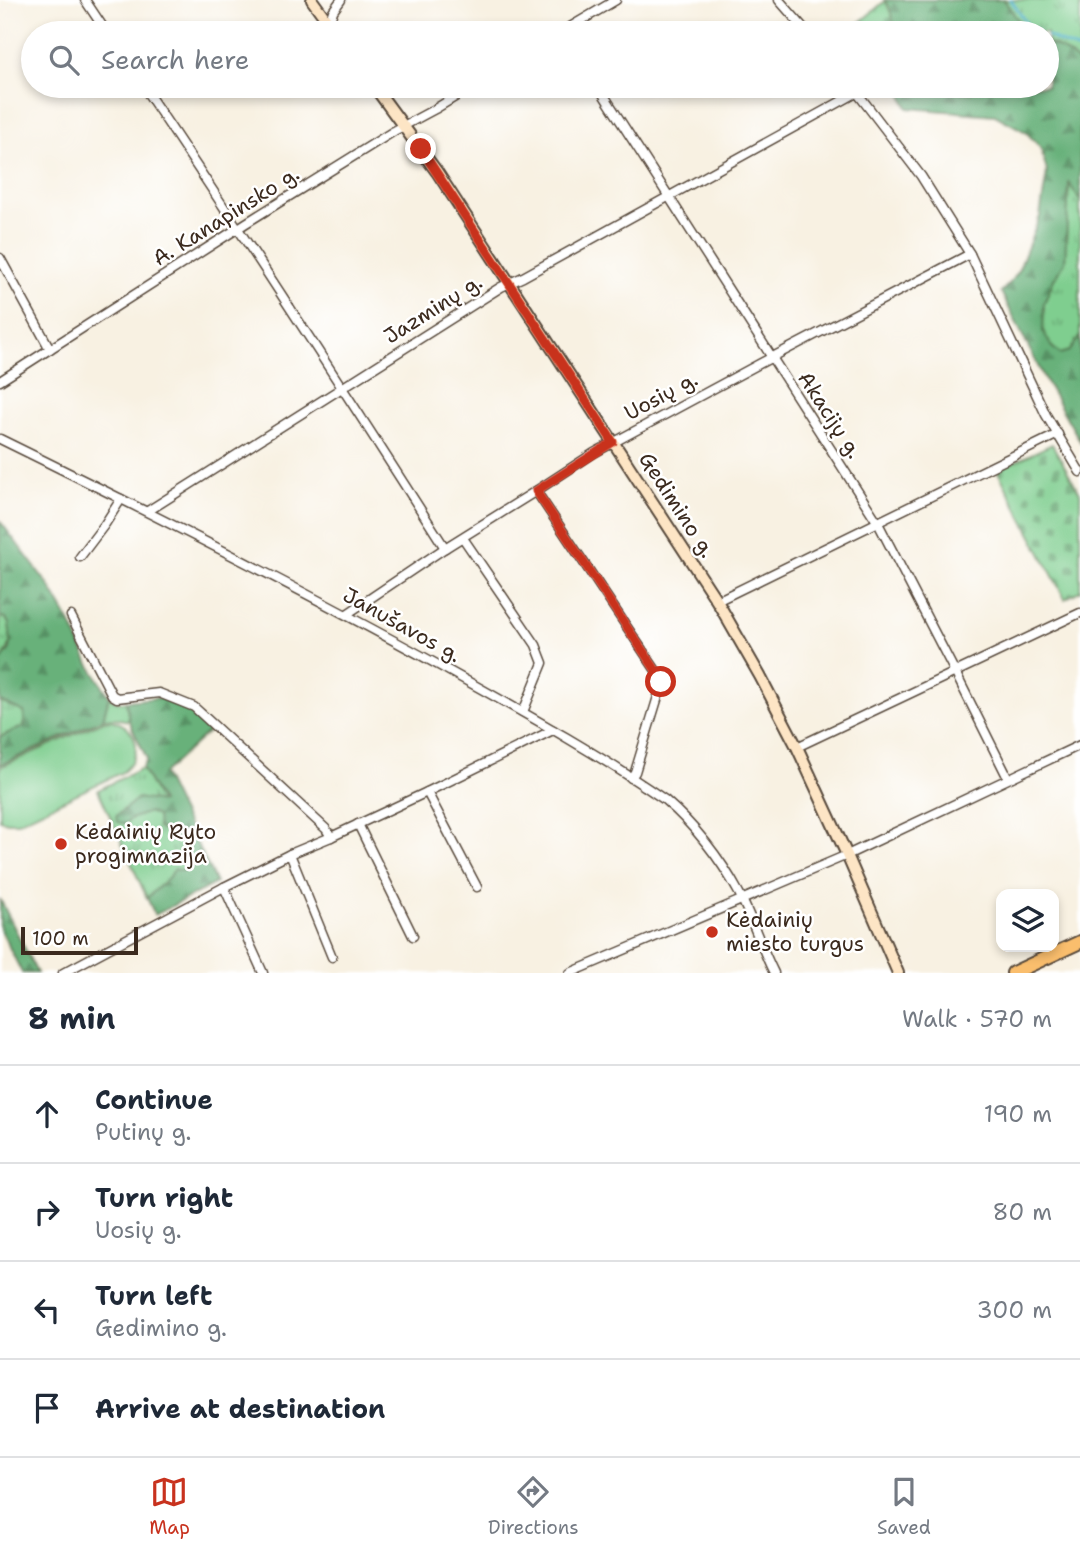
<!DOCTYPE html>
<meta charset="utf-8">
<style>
:root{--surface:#fff;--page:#f6f6f7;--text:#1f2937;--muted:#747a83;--line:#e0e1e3;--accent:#c8321e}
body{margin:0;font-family:"Shantell Sans",sans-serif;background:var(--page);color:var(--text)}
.controls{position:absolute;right:21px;bottom:21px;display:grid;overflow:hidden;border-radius:14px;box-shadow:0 4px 10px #0003}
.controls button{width:63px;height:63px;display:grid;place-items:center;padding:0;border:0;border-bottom:2px solid var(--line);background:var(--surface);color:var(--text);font:35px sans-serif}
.scale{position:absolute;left:21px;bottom:18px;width:117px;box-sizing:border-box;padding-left:7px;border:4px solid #3b2a1e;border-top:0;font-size:19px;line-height:24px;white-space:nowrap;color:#3b2a1e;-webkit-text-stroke:5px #fff;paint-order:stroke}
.stop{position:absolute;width:21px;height:21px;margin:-16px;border:5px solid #c8321e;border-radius:50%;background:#fff}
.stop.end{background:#c8321e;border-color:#fff;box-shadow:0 2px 7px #0008}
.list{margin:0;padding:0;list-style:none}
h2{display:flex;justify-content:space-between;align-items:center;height:91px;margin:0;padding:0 28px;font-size:30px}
h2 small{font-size:23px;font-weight:400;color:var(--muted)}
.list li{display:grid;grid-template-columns:46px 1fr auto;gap:21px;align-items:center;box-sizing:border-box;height:98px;padding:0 28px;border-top:2px solid var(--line)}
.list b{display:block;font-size:26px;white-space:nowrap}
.list p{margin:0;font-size:23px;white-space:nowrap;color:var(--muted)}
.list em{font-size:23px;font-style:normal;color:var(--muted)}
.icon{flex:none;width:38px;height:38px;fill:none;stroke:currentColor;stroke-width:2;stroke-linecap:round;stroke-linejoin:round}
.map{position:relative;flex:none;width:1080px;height:973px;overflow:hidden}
.search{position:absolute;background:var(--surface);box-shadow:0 4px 10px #0003;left:21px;right:21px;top:21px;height:77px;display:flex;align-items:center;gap:18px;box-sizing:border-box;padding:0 24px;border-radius:38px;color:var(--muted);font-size:26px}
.sheet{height:483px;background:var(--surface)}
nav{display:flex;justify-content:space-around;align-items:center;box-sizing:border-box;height:98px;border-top:2px solid var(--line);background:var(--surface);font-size:19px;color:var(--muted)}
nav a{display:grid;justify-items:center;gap:4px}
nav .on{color:var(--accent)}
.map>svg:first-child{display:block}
.grass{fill:url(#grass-tufts);stroke:#5d7c56;stroke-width:2}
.forest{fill:url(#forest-firs);stroke:#516e4c;stroke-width:2}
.cemetery{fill:url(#cemetery-stones);stroke:#5d7c56;stroke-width:2}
.pitch{fill:#7fce8f;stroke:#5d7c56;stroke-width:2}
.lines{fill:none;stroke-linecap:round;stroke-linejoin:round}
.stream{stroke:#4bafca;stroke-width:2.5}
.minor-casing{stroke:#57483b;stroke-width:11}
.secondary-casing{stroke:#57483b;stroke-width:14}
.primary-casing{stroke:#57483b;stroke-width:16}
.minor{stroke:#fff;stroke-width:8}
.secondary{stroke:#fde5c5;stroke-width:10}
.primary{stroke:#fabe6d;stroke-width:12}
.route{stroke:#c8321e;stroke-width:9}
.poi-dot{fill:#c8321e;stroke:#fff;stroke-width:2.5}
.labels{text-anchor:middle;stroke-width:5;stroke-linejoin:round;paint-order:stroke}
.street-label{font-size:21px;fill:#3b2a1e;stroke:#fff}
.poi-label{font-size:21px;fill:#3b2a1e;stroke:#fff;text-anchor:start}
</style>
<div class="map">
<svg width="1080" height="973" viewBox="0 0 1080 973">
<defs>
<pattern id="grass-tufts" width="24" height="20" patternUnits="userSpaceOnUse" patternTransform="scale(1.75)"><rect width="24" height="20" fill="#7fce8f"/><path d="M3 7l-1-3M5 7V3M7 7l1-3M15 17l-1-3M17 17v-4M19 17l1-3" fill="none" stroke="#69a774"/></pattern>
<pattern id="forest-firs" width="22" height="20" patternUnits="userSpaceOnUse" patternTransform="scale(1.75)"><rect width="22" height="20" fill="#67b17a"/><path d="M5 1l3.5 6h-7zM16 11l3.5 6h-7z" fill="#569063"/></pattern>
<pattern id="cemetery-stones" width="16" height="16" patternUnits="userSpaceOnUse" patternTransform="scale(1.75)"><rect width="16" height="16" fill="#7fce8f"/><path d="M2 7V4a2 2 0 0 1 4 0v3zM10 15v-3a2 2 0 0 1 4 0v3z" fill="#69a774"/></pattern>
</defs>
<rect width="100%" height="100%" fill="#fff"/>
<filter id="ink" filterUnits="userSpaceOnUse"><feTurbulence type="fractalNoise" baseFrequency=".0143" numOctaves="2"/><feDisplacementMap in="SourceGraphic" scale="14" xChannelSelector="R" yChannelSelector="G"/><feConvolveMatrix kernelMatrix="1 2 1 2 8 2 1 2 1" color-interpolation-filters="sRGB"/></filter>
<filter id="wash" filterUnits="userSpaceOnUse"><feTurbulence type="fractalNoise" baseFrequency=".00686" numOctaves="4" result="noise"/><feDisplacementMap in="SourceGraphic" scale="28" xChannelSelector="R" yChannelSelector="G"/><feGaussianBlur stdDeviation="1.57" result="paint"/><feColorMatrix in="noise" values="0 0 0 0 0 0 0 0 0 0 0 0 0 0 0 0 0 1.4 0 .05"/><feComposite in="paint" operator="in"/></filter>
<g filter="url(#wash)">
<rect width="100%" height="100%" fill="#f8f1e2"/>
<g class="grass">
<polygon points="1004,0 1080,0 1080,63 1061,49 1047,43 1047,33 1027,33"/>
<polygon points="1069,182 1080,201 1080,336 1069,352 1060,354 1052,347 1043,331 1044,303 1054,279 1065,262"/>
<path d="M2,616C19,628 10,649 0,662V617Z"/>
<path d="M109,696C114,702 118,703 126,701L129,721L114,718L103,719Z"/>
<polygon points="0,701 24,712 24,726 0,737"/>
<polygon points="142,768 161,803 129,819 149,812 158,816 159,828 180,839 192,866 184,871 175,870 167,879 147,898 98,790"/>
</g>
<g class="forest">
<path d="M884,0H1004L1027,33H898C892,23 891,10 884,0Z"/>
<polygon points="1047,43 1061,49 1080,63 1080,201 1069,183 1065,262 1054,279 1044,303 1043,331 1052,347 1060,354 1070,351 1080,336 1080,441 1044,378 1001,292 1009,284 1019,269 1040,216 1047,172 1041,148 1026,132 995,115 908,108 899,89 972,93 972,86 1047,86"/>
<polygon points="0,521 50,587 70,622 89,664 109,696 103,719 0,765 0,737 24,726 25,721 24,712 0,701 0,662 10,649 11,642 9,624 6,618 0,617"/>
<polygon points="158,698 190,709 211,729 163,774 216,883 155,915 147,898 167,879 175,869 184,871 192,866 180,839 172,838 167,831 158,828 157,816 149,812 130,819 126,824 117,822 116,816 138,798 161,802 142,768 147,759 129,721 126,701"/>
<polygon points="0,899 37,973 22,973 0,929"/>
</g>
<g class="cemetery">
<path d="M885,1C892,11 892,23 898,33H847Z"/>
<polygon points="863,86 972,86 972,93 899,89 868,91"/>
<polygon points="1052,444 1080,493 1080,591 1065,599 997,470"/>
</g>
<path class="pitch" d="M111,720C139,727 144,754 123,772L18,822H8L0,820V767L104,721Z"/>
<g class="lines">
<g class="stream">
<polyline points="1011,0 1027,24 1040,33"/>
<polyline points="1047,36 1080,51"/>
</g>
</g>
</g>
<g filter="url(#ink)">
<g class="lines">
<g class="minor-casing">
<g id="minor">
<polyline points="85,0 107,33"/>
<polyline points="779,0 808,33"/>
<polyline points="329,24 333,11 341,0"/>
<polyline points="560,33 616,0"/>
<path d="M143,86C246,239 346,393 445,548"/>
<polyline points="598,86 878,523 955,672 1008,778"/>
<polyline points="852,86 921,176 970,254 1046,415 1080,472"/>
<polyline points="0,258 50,349"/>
<polyline points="0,381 246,223 394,131 435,109 473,86"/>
<path d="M0,439C149,512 297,587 442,667C517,709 594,751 665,800C695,826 720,858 739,893C752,919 761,947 774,973"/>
<polyline points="536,491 659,675 661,682 660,690 635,772 631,778"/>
<polyline points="148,511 501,287 523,277 858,92"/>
<polyline points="463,538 536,645 543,663 523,712"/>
<polyline points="80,557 105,524 121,499"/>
<polyline points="717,601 1058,434"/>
<polyline points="347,614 445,548 536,491 594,453 761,363 970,254"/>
<polyline points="71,616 112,695 117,698 159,693 194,707 326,829 331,837"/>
<polyline points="797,747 1080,613"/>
<polyline points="427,792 477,887"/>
<polyline points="358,824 413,936"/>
<polyline points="290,854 332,957"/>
<polyline points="224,887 263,973"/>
<polyline points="63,973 224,887 290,854 331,837 427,792 553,730"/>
<polyline points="570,973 847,855 1080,745"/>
</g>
</g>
<g class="secondary-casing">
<g id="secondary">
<polyline points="312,0 336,33"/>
<polyline points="374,86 437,172 717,601 760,676 797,747 847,855 898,973"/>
</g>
</g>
<g class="primary-casing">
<polyline id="primary" points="1013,973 1080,942"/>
</g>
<use href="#minor" class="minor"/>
<use href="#secondary" class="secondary"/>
<use href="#primary" class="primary"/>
</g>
</g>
<g class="lines" filter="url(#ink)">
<polyline class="route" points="421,149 613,442 536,491 659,675 661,682"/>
</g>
<g class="poi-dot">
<circle cx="61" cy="844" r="7"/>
<circle cx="712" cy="932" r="7"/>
</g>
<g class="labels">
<g class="street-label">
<text transform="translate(226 216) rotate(-32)" y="7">A. Kanapinsko g.</text>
<text transform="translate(433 309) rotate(-32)" y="7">Jazminų g.</text>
<text transform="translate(661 396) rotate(-28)" y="7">Uosių g.</text>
<text transform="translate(830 415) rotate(57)" y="7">Akacijų g.</text>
<text transform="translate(677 505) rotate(57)" y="7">Gedimino g.</text>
<text transform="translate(402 625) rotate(29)" y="7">Janušavos g.</text>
</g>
<g class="poi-label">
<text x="75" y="839">Kėdainių Ryto<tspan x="75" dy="24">progimnazija</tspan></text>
<text x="726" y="927">Kėdainių<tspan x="726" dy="24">miesto turgus</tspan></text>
</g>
</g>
</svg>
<div class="controls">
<button><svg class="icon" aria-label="layers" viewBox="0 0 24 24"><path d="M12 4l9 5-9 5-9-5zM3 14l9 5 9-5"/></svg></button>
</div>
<div class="scale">100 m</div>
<div class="stop" style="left:661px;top:682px"></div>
<div class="stop end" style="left:421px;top:149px"></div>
<div class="search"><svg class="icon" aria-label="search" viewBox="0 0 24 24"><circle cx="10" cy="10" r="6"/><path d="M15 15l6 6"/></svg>Search here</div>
</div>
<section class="sheet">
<h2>8 min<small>Walk · 570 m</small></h2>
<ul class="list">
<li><svg class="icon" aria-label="ahead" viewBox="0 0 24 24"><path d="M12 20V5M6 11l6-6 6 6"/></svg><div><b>Continue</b><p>Putinų g.</p></div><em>190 m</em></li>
<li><svg class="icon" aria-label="right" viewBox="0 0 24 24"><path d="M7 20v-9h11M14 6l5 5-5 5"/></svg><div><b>Turn right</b><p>Uosių g.</p></div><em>80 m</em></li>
<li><svg class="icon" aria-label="left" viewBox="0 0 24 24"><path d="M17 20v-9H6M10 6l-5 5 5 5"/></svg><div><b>Turn left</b><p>Gedimino g.</p></div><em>300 m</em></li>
<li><svg class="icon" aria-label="arrive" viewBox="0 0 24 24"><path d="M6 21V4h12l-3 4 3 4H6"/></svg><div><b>Arrive at destination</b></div></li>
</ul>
</section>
<nav>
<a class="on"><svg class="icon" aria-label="map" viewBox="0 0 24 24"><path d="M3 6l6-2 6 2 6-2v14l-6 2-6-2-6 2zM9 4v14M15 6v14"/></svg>Map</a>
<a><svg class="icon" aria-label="directions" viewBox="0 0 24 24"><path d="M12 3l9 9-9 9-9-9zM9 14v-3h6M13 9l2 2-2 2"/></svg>Directions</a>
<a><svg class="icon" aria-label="saved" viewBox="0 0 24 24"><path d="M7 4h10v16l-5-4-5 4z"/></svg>Saved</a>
</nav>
